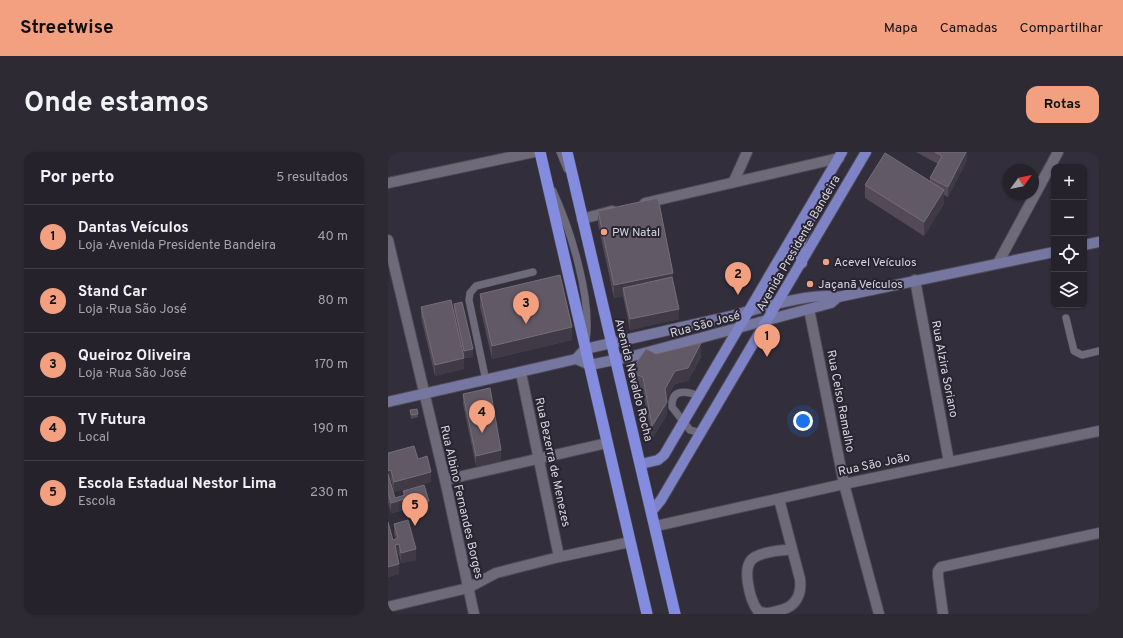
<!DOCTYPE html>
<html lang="pt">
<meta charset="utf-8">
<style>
:root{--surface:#26222c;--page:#2e2a34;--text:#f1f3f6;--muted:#a4a4a9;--line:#423f48;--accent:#f2a07f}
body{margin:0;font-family:Overpass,sans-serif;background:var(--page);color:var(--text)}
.controls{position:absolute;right:12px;top:12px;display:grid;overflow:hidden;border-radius:8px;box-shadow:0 1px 3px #0004}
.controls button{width:36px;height:36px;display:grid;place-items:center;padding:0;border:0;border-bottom:1px solid var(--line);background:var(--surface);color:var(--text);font:20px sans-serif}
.compass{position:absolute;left:615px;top:12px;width:36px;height:36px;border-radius:50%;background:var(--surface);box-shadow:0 1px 3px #0004;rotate:57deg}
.you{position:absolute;left:415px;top:269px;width:14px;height:14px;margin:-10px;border:3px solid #fff;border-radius:50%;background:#1a73e8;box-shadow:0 0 0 6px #1a73e833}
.badge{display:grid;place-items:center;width:26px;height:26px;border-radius:50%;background:var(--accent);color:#111;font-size:13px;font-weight:700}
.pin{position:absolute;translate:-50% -33px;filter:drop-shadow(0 1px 2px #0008)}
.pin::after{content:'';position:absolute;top:21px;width:14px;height:12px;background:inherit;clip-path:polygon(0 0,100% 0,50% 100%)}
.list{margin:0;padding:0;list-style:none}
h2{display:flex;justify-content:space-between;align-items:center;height:52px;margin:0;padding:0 16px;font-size:17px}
h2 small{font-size:13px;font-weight:400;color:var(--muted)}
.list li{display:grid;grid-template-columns:26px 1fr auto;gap:12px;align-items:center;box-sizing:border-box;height:64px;padding:0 16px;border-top:1px solid var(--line)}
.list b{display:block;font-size:15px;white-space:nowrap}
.list p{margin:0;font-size:13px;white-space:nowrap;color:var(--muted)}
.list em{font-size:13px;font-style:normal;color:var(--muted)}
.icon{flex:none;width:22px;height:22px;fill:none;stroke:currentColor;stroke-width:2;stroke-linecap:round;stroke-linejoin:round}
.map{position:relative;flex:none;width:711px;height:462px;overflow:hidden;border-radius:12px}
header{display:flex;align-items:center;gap:24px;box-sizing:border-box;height:56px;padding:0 20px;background:var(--accent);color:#111}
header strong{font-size:19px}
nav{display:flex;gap:22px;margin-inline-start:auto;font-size:14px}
.intro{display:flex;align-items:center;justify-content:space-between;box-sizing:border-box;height:96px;padding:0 24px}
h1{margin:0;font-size:28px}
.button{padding:10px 18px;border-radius:12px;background:var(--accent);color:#111;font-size:14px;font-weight:700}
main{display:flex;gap:24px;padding:0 24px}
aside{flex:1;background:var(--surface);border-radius:12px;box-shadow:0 1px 3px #0004}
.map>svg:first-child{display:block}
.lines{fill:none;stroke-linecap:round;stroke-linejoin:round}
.service-casing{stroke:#4e4b57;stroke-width:8}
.minor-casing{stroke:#4e4b57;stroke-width:12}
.secondary-casing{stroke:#4e4b57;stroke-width:12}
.primary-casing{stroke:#4e4b57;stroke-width:12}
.trunk-casing{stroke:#4e4b57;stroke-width:12}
.service{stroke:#6e6a7a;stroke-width:7}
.minor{stroke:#6e6a7a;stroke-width:10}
.secondary{stroke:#7677a0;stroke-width:10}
.primary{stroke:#7e83c5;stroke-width:10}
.trunk{stroke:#838cde;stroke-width:11}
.wall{fill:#544a57}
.shaded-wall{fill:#403946}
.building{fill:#625966;stroke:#756d78}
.poi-dot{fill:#f2a07f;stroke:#282431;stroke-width:1.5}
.labels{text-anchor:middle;stroke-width:4;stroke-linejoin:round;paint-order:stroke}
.poi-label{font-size:12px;fill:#d8d5de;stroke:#282431;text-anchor:start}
.street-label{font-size:12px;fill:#d8d5de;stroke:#282431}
</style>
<header>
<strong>Streetwise</strong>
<nav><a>Mapa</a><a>Camadas</a><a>Compartilhar</a></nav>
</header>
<div class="intro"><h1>Onde estamos</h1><a class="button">Rotas</a></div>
<main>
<aside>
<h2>Por perto<small>5 resultados</small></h2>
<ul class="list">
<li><span class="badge">1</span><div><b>Dantas Veículos</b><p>Loja · Avenida Presidente Bandeira</p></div><em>40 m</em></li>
<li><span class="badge">2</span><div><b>Stand Car</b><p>Loja · Rua São José</p></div><em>80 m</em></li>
<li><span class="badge">3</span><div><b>Queiroz Oliveira</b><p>Loja · Rua São José</p></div><em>170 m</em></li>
<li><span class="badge">4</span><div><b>TV Futura</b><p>Local</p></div><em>190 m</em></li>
<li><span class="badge">5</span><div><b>Escola Estadual Nestor Lima</b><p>Escola</p></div><em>230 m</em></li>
</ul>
</aside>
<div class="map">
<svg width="711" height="462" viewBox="0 0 711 462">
<rect width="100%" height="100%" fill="#322e3b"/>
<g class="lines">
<g class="service-casing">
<g id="service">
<polyline points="172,0 179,17"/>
<path d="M165,39C183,79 204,146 198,189"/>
<polyline points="678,166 686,199 694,203 711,199"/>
<polyline points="98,229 81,148 82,141 88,134 145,120"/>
<path d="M311,244C299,239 283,236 284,255L302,278L313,281"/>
</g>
</g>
<g class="minor-casing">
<g id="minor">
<polyline points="346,29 359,0"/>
<polyline points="0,31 146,0"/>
<polyline points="257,51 451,6"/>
<polyline points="194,67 224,59"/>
<polyline points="0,88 57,328 86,462"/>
<polyline points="610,111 670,0"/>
<polyline points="527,128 561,310"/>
<polyline points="421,157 456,332 491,462"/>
<polyline points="133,221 171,405"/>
<polyline points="57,328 219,291"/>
<path d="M391,347L412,427C414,444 407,456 389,459C382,461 377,462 370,459C362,448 352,413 367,405C377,399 392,399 404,397"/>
<polyline points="268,374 456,332 711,279"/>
<polyline points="0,455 80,436 108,421 171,405 242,390"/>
<polyline points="555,462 550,425 550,419 553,415 711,381"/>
</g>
</g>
<g class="secondary-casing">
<g id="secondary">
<polyline points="696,93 711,90"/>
<path d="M188,207L197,197C246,186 294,175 343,164C371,157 422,140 450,145L666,100"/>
<polyline points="0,250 188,207 202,213 245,204 443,151 450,145"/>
</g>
</g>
<g class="primary-casing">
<g id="primary">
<polyline points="414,111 411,95 423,65"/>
<polyline points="253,312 270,308 276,303 454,0"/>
<polyline points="264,359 273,348 478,0"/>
</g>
</g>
<g class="trunk-casing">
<g id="trunk">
<polyline points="152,0 259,462"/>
<polyline points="179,0 287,462"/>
</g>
</g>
<use href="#service" class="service"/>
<use href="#minor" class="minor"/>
<use href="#secondary" class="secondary"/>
<use href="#primary" class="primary"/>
<use href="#trunk" class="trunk"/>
</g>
<g class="wall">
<polygon points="528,0 579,0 579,8 560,45 556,43 556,52 536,84 477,46 477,33 542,30 542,26 550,12"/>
<polygon points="210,59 285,131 291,167 242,178 235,144 226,146 210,72"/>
<polygon points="92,142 184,188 104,207 92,155"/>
<polygon points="66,152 85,205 76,206 76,217 47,224 33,165 33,155 75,199 66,159"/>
<polygon points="313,205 300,229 287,232 278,247 279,263 264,287 255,239 242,233 242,220"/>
<polygon points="75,242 113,309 88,314 75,252"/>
<polygon points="22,258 30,262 30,265 23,267"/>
<polygon points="0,301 30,307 43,330 6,340 3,328 2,329 7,346 15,344 15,339 41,360 19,366 17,358 3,361 0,350"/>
<polygon points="0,370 5,388 8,387 6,382 6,372 28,408 13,411 11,402 9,403 11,422 0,425"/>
</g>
<g class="shaded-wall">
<polygon points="578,0 579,0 579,8 560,45 560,35"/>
<polygon points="556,38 556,52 536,84 536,70"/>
<polygon points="285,121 285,134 235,136 235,144 226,146 226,133"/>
<polygon points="291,157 291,167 242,178 242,167"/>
<polygon points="184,175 184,188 104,207 104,194"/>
<polygon points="313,191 313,205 300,229 287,232 277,250 277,237 287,219"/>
<polygon points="85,197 85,205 76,206 76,199"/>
<polygon points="76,206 76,217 47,224 47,213"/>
<polygon points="279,250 279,263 264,287 264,274"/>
<polygon points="113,298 113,309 88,314 88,304"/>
<polygon points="3,318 3,328 0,329 0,319"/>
<polygon points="43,320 43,330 6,340 6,330"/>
<polygon points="17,347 17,358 3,361 3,351"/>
<polygon points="41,349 41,360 19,366 19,355"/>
<polygon points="11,392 11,402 7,403 7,393"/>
<polygon points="28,397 28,408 13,411 13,401"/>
<polygon points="11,412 11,422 0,425 0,415"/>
</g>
<g class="building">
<polygon points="547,0 578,0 560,35 542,26 554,4"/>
<polygon points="497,1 556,38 536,70 477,33"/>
<polygon points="270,46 285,121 226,133 210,59"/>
<polygon points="172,123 184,175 104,194 92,142"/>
<polygon points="284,125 291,157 242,167 235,136"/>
<polygon points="63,148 76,206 47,213 33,155"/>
<polygon points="74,150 85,197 76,199 66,152"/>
<polygon points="313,191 300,216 287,219 277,237 279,250 264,274 255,225 242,220 258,197 268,202"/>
<polygon points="102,236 113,298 88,304 75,242"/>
<polygon points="29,257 30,262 23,263 22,258"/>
<polygon points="26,294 30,307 39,304 43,320 6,330 3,318 0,319 0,301"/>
<polygon points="0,322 7,346 17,343 15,339 36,333 41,349 19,355 17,347 3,351 0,340"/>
<polygon points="20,368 28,397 13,401 11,392 7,393 11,412 0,415 0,370 5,388 10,386 6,372"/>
</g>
<g class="poi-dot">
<circle cx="216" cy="80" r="4"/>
<circle cx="438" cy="110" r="4"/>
<circle cx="422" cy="132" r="4"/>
</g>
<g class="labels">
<g class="poi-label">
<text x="224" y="84">PW Natal</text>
<text x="446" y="114">Acevel Veículos</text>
<text x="430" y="136">Jaçanã Veículos</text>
</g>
<g class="street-label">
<text transform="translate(410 91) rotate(-60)" y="4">Avenida Presidente Bandeira</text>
<text transform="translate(317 172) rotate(-15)" y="4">Rua São José</text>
<text transform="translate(557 217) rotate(79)" y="4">Rua Alzira Soriano</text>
<text transform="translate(246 228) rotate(76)" y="4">Avenida Nevaldo Rocha</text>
<text transform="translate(453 249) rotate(79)" y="4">Rua Celso Ramalho</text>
<text transform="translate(165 310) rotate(78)" y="4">Rua Bezerra de Menezes</text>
<text transform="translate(486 312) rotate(-12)" y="4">Rua São João</text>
<text transform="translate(74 350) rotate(77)" y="4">Rua Albino Fernandes Borges</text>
</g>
</g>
</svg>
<div class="controls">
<button>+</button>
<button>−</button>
<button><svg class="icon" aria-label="locate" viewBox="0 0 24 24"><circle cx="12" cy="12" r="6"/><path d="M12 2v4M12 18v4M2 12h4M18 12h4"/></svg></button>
<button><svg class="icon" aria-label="layers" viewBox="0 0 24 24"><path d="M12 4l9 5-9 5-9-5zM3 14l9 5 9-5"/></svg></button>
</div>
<svg class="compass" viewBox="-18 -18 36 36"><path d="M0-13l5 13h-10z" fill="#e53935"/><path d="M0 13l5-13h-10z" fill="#a4a4a9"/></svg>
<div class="you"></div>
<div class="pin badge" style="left:379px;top:205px">1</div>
<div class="pin badge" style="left:350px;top:143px">2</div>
<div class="pin badge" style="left:138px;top:172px">3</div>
<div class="pin badge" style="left:94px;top:281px">4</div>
<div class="pin badge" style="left:27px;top:374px">5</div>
</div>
</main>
